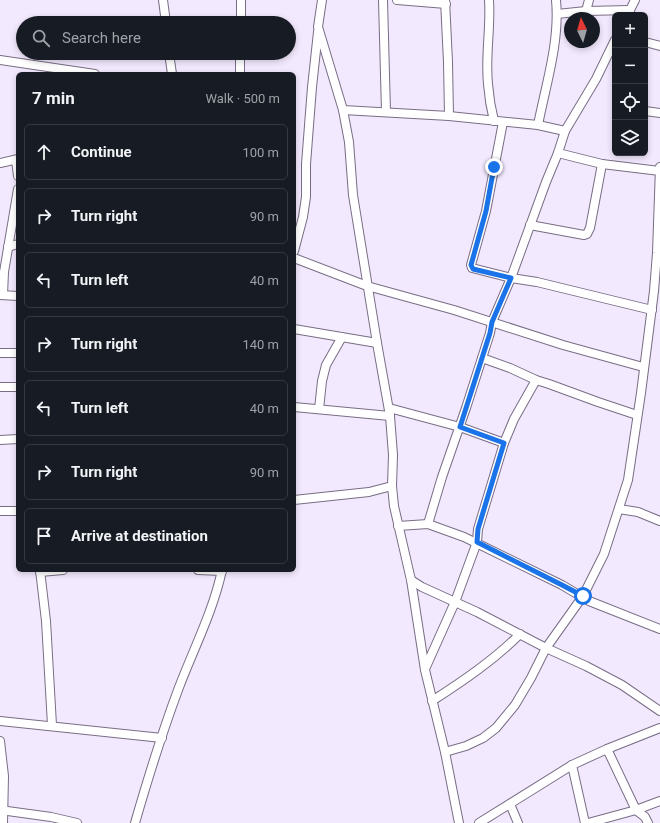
<!DOCTYPE html>
<meta charset="utf-8">
<style>
:root{--surface:#171b24;--page:#242831;--text:#f1f3f6;--muted:#9ea1a6;--line:#363941}
body{margin:0;font-family:Roboto,sans-serif;background:var(--page);color:var(--text)}
.controls{position:absolute;right:12px;top:12px;display:grid;overflow:hidden;border-radius:6px;box-shadow:0 2px 6px #0003}
.controls button{width:36px;height:36px;display:grid;place-items:center;padding:0;border:0;border-bottom:1px solid var(--line);background:var(--surface);color:var(--text);font:20px sans-serif}
.compass{position:absolute;left:564px;top:12px;width:36px;height:36px;border-radius:50%;background:var(--surface);box-shadow:0 2px 6px #0003;rotate:355deg}
.stop{position:absolute;width:12px;height:12px;margin:-9px;border:3px solid #1a73e8;border-radius:50%;background:#fff}
.stop.end{background:#1a73e8;border-color:#fff;box-shadow:0 1px 4px #0008}
.list{margin:0;padding:0;list-style:none}
h2{display:flex;justify-content:space-between;align-items:center;height:52px;margin:0;padding:0 16px;font-size:17px}
h2 small{font-size:13px;font-weight:400;color:var(--muted)}
.list li{display:grid;grid-template-columns:26px 1fr auto;gap:12px;align-items:center;box-sizing:border-box;height:56px;margin:0 8px 8px;padding:0 8px;border:1px solid var(--line);border-radius:6px}
.list b{display:block;font-size:15px;white-space:nowrap}
.list em{font-size:13px;font-style:normal;color:var(--muted)}
.icon{flex:none;width:22px;height:22px;fill:none;stroke:currentColor;stroke-width:2;stroke-linecap:round;stroke-linejoin:round}
.map{position:relative;flex:none;width:660px;height:823px;overflow:hidden}
.search{position:absolute;background:var(--surface);box-shadow:0 2px 6px #0003;left:16px;top:16px;width:280px;height:44px;display:flex;align-items:center;gap:10px;box-sizing:border-box;padding:0 14px;border-radius:22px;color:var(--muted);font-size:15px}
.panel{position:absolute;background:var(--surface);box-shadow:0 2px 6px #0003;left:16px;top:72px;width:280px;height:500px;border-radius:6px}
.map>svg:first-child{display:block}
.lines{fill:none;stroke-linecap:round;stroke-linejoin:round}
.minor-casing{stroke:#796d85;stroke-width:10}
.minor{stroke:#fff;stroke-width:8}
.route{stroke:#1a73e8;stroke-width:5}
</style>
<div class="map">
<svg width="660" height="823" viewBox="0 0 660 823">
<rect width="100%" height="100%" fill="#f3e9fe"/>
<g class="lines">
<g class="minor-casing">
<g id="minor">
<polyline points="163,0 166,23"/>
<polyline points="322,0 318,27 343,110 349,142 353,195 377,343 390,416 393,455 392,486 394,506 411,580 425,670 445,752 459,823"/>
<polyline points="383,0 386,112"/>
<polyline points="397,0 446,4"/>
<polyline points="445,0 448,62 449,116"/>
<path d="M489,0C491,28 485,56 488,84C489,97 491,109 494,121"/>
<polyline points="586,11 589,0"/>
<polyline points="557,14 586,11 630,10"/>
<polyline points="628,14 635,0"/>
<polyline points="241,23 241,0"/>
<polyline points="645,42 660,46"/>
<polyline points="169,53 172,74"/>
<polyline points="0,60 95,74"/>
<polyline points="240,74 240,53"/>
<polyline points="343,110 449,116 538,125 565,131 596,79 615,40"/>
<polyline points="645,111 660,113"/>
<polyline points="503,122 486,211 471,265 472,268 511,278 537,282 652,310"/>
<path d="M538,125C546,84 560,41 556,0"/>
<polyline points="558,153 602,164 660,171"/>
<polyline points="16,160 18,176"/>
<polyline points="0,163 18,159"/>
<polyline points="530,225 584,235 587,234 590,228 602,164"/>
<polyline points="8,247 18,244"/>
<polyline points="294,251 303,217 306,197 306,164 312,87 318,32"/>
<polyline points="294,258 367,286 454,310 563,345 643,367"/>
<polyline points="0,295 18,296"/>
<polyline points="3,295 4,272 18,189"/>
<polyline points="294,329 377,343"/>
<polyline points="0,353 18,353"/>
<polyline points="482,358 510,368 536,380 549,384 598,402 637,415"/>
<polyline points="0,387 18,387"/>
<polyline points="294,407 390,416"/>
<polyline points="389,408 460,427 504,443"/>
<polyline points="319,409 322,381 326,365 342,337"/>
<polyline points="0,440 18,439"/>
<polyline points="294,500 369,492 392,486"/>
<polyline points="619,509 638,512 660,521"/>
<polyline points="0,511 18,511"/>
<polyline points="428,524 442,477 466,408 490,333 492,322 511,278 546,182 558,153 565,131"/>
<polyline points="398,526 428,524 464,537 562,585 589,601 660,629"/>
<polyline points="40,570 46,621 52,725"/>
<polyline points="198,570 222,571"/>
<polyline points="40,572 63,570"/>
<polyline points="411,580 422,587 477,612 546,648 586,666 622,685 660,711"/>
<polyline points="425,669 455,602 477,542 478,529 504,443 514,419 536,380"/>
<path d="M432,701C463,681 494,660 520,634"/>
<polyline points="0,721 162,738"/>
<polyline points="0,741 4,776 3,823"/>
<polyline points="607,749 636,810 645,817 648,823"/>
<polyline points="445,752 466,746 483,738 496,728 515,705 531,678 546,648 583,596 604,554 628,480 641,393 654,291 657,253 660,167"/>
<polyline points="572,765 585,823"/>
<polyline points="510,804 518,823"/>
<polyline points="0,810 51,817 77,823"/>
<path d="M135,823C148,778 162,733 178,690C193,650 213,612 222,570"/>
<polyline points="479,823 572,765 607,749 660,728"/>
<polyline points="588,823 636,810 660,801"/>
</g>
</g>
<use href="#minor" class="minor"/>
</g>
<g class="lines">
<polyline class="route" points="494,167 486,211 471,265 473,269 511,278 492,322 490,333 460,427 504,443 478,529 477,542 562,585 583,596"/>
</g>
</svg>
<div class="controls">
<button>+</button>
<button>−</button>
<button><svg class="icon" aria-label="locate" viewBox="0 0 24 24"><circle cx="12" cy="12" r="6"/><path d="M12 2v4M12 18v4M2 12h4M18 12h4"/></svg></button>
<button><svg class="icon" aria-label="layers" viewBox="0 0 24 24"><path d="M12 4l9 5-9 5-9-5zM3 14l9 5 9-5"/></svg></button>
</div>
<svg class="compass" viewBox="-18 -18 36 36"><path d="M0-13l5 13h-10z" fill="#e53935"/><path d="M0 13l5-13h-10z" fill="#9ea1a6"/></svg>
<div class="stop" style="left:583px;top:596px"></div>
<div class="stop end" style="left:494px;top:167px"></div>
<div class="search"><svg class="icon" aria-label="search" viewBox="0 0 24 24"><circle cx="10" cy="10" r="6"/><path d="M15 15l6 6"/></svg>Search here</div>
<section class="panel">
<h2>7 min<small>Walk · 500 m</small></h2>
<ul class="list">
<li><svg class="icon" aria-label="ahead" viewBox="0 0 24 24"><path d="M12 20V5M6 11l6-6 6 6"/></svg><div><b>Continue</b></div><em>100 m</em></li>
<li><svg class="icon" aria-label="right" viewBox="0 0 24 24"><path d="M7 20v-9h11M14 6l5 5-5 5"/></svg><div><b>Turn right</b></div><em>90 m</em></li>
<li><svg class="icon" aria-label="left" viewBox="0 0 24 24"><path d="M17 20v-9H6M10 6l-5 5 5 5"/></svg><div><b>Turn left</b></div><em>40 m</em></li>
<li><svg class="icon" aria-label="right" viewBox="0 0 24 24"><path d="M7 20v-9h11M14 6l5 5-5 5"/></svg><div><b>Turn right</b></div><em>140 m</em></li>
<li><svg class="icon" aria-label="left" viewBox="0 0 24 24"><path d="M17 20v-9H6M10 6l-5 5 5 5"/></svg><div><b>Turn left</b></div><em>40 m</em></li>
<li><svg class="icon" aria-label="right" viewBox="0 0 24 24"><path d="M7 20v-9h11M14 6l5 5-5 5"/></svg><div><b>Turn right</b></div><em>90 m</em></li>
<li><svg class="icon" aria-label="arrive" viewBox="0 0 24 24"><path d="M6 21V4h12l-3 4 3 4H6"/></svg><div><b>Arrive at destination</b></div></li>
</ul>
</section>
</div>
